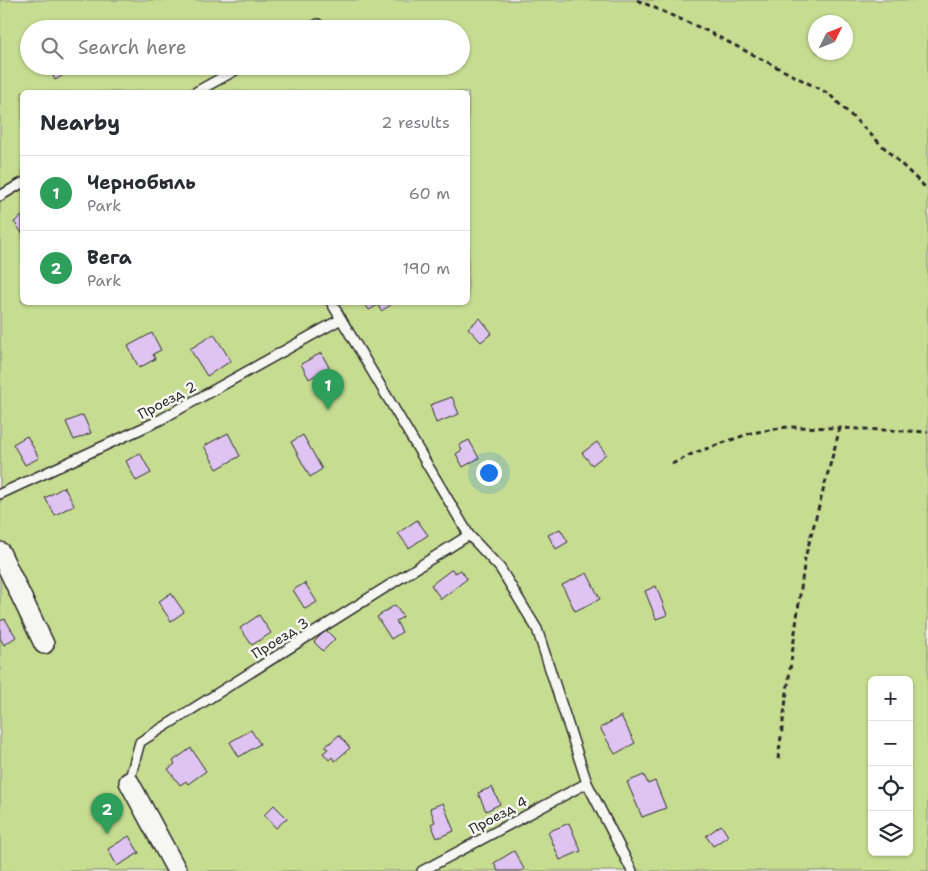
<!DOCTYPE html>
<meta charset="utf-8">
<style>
:root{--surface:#fff;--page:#f2f2f3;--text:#2b2b33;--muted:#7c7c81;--line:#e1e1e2;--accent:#b45309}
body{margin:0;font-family:"Shantell Sans",sans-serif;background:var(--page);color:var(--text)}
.controls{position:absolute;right:15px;bottom:15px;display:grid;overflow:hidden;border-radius:8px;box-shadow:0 1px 4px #0004}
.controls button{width:45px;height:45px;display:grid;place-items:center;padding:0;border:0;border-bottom:1px solid var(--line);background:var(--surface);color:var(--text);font:25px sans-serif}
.compass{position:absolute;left:808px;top:15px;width:45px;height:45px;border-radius:50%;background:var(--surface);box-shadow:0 1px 4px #0004;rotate:47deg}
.you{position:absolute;left:488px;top:472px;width:18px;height:18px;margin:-12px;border:4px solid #fff;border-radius:50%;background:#1a73e8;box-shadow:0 0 0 8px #1a73e833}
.badge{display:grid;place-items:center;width:32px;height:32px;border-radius:50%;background:var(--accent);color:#fff;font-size:16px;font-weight:700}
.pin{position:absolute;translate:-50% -41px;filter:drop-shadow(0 1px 2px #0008)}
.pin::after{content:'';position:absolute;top:26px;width:18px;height:15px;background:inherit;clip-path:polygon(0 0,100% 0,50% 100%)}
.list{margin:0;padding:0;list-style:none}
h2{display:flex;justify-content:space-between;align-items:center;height:65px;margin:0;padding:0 20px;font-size:21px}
h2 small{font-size:16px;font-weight:400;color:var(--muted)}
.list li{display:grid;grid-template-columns:32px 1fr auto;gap:15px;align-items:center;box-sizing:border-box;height:75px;padding:0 20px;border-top:1px solid var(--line)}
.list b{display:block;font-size:19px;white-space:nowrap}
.list p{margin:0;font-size:16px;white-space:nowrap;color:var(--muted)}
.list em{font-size:16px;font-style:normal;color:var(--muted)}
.icon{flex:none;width:28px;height:28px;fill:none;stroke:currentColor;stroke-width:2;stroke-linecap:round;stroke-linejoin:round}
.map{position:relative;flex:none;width:928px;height:871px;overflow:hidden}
.search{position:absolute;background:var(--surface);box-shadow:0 1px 4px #0004;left:20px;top:20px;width:450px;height:55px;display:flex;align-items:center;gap:12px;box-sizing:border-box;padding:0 18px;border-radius:28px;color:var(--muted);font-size:19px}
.panel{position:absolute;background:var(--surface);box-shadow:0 1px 4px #0004;left:20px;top:90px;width:450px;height:215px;border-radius:8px}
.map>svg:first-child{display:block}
.green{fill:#c6dc91;stroke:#78845e;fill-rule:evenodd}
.building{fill:#dfc3f1;stroke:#2b2b2b}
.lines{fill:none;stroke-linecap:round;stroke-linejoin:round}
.lane-casing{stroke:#2b2b2b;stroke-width:12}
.street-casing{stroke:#2b2b2b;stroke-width:22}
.path{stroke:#2b2b2b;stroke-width:3;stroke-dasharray:5 4;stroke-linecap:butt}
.lane{stroke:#f6f6f2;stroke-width:9}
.street{stroke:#f6f6f2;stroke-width:19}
.labels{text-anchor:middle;stroke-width:5;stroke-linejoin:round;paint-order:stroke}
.street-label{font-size:14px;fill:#2b2b2b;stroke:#f6f6f2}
</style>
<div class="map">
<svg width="928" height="871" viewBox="0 0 928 871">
<rect width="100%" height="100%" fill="#f1ecf2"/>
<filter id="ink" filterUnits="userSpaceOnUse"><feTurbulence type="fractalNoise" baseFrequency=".02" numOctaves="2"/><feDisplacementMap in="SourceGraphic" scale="10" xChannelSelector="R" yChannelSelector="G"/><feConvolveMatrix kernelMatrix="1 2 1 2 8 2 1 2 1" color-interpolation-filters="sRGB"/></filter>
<g filter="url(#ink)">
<path class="green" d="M0,0H928V871H0ZM816,22H846V52H816ZM29,29H461V66H29ZM22,92H468V302H22ZM872,680H909V852H872Z"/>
<g class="building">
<polygon points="48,66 66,66 69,72 55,80"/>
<polygon points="22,216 22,233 14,222"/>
<polygon points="364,302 390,302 391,305 381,311 378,305 369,310"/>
<polygon points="480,318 492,333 481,342 468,328"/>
<polygon points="152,333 161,350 153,354 155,359 139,368 128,346"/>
<polygon points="214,334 231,361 207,376 190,349"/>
<polygon points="321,353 329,367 309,379 301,364"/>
<polygon points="452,397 459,414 436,423 430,405"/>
<polygon points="83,415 91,433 74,440 66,422"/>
<polygon points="228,433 240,456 217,469 204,446"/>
<polygon points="303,435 322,469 310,477 291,442"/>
<polygon points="27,436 39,458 25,465 13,444"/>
<polygon points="469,440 479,458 463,467 456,454 462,450 459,445"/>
<polygon points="597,442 606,454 592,465 582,453"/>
<polygon points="140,453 151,473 136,481 126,461"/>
<polygon points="64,487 74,505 55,515 45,498"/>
<polygon points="417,520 428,535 409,548 398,533"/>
<polygon points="560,529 568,542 556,549 548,535"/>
<polygon points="452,569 455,573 461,570 467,579 441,599 431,585"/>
<polygon points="587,573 600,599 575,611 562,585"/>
<polygon points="305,583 317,602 305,609 293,590"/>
<polygon points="656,586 667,615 656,619 645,591"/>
<polygon points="171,593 184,612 171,621 158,602"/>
<polygon points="395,605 403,617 396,621 402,632 391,639 377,617"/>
<polygon points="259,615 271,633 252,645 240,628"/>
<polygon points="5,619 16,637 4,645 0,638 0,621"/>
<polygon points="326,630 335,639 323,651 314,642"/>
<polygon points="621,716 635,743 615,754 600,728"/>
<polygon points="251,730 260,744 239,757 230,742"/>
<polygon points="339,735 350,748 335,761 332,757 329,760 323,753 328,749 325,747"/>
<polygon points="191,748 206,771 188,784 186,781 180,785 168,769 175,764 173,761"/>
<polygon points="644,775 648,784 655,781 666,808 642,817 627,782"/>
<polygon points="492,787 500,804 486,811 478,793"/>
<polygon points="443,803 454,831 437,838 431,824 435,822 430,808"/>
<polygon points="274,805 287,818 276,828 264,815"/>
<polygon points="569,823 581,851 560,860 548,832"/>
<polygon points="721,825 728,836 713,846 706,836"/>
<polygon points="129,836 139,853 117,866 108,849"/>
<polygon points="514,851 524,869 520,871 498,871 494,863"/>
</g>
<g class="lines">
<g class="lane-casing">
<g id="lane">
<polyline points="309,29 318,24"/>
<polyline points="196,92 243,66"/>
<polyline points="0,196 22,183"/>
<polyline points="331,302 469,535 500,568 537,629 587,783 632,871"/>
<polyline points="0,494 158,421 341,319"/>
<polyline points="129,782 140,742 469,535"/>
<polyline points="422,871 587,783"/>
</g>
</g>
<g class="street-casing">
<g id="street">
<polyline points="0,552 44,644"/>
<polyline points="129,782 177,871"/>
</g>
</g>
<g class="path">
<polyline points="637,0 705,30 829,94 928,190"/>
<polyline points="672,464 694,453 751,433 787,427 840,428 928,432"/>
<polyline points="778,759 805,558 840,428"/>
</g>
<use href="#lane" class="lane"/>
<use href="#street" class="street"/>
</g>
</g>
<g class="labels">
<g class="street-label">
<text transform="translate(167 400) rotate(-28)" y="5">Проезд 2</text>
<text transform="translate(280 638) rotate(-32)" y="5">Проезд 3</text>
<text transform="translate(498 815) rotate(-28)" y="5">Проезд 4</text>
</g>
</g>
</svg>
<div class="controls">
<button>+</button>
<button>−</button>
<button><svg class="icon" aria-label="locate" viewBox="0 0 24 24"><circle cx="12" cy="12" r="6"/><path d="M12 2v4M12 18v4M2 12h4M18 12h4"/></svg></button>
<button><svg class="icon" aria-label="layers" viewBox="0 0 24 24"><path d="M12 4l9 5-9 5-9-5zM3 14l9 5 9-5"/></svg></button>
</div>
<svg class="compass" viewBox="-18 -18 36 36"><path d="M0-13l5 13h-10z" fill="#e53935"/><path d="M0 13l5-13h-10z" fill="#7c7c81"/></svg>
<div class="you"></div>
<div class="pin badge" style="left:328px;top:410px;background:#2e9e5b">1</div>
<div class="pin badge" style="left:107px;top:834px;background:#2e9e5b">2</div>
<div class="search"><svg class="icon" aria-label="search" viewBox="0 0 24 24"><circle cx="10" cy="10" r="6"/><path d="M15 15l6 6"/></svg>Search here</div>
<section class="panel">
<h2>Nearby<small>2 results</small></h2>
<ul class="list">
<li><span class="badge" style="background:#2e9e5b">1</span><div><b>Чернобыль</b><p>Park</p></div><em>60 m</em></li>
<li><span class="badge" style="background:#2e9e5b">2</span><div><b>Вега</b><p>Park</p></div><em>190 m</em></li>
</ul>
</section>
</div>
